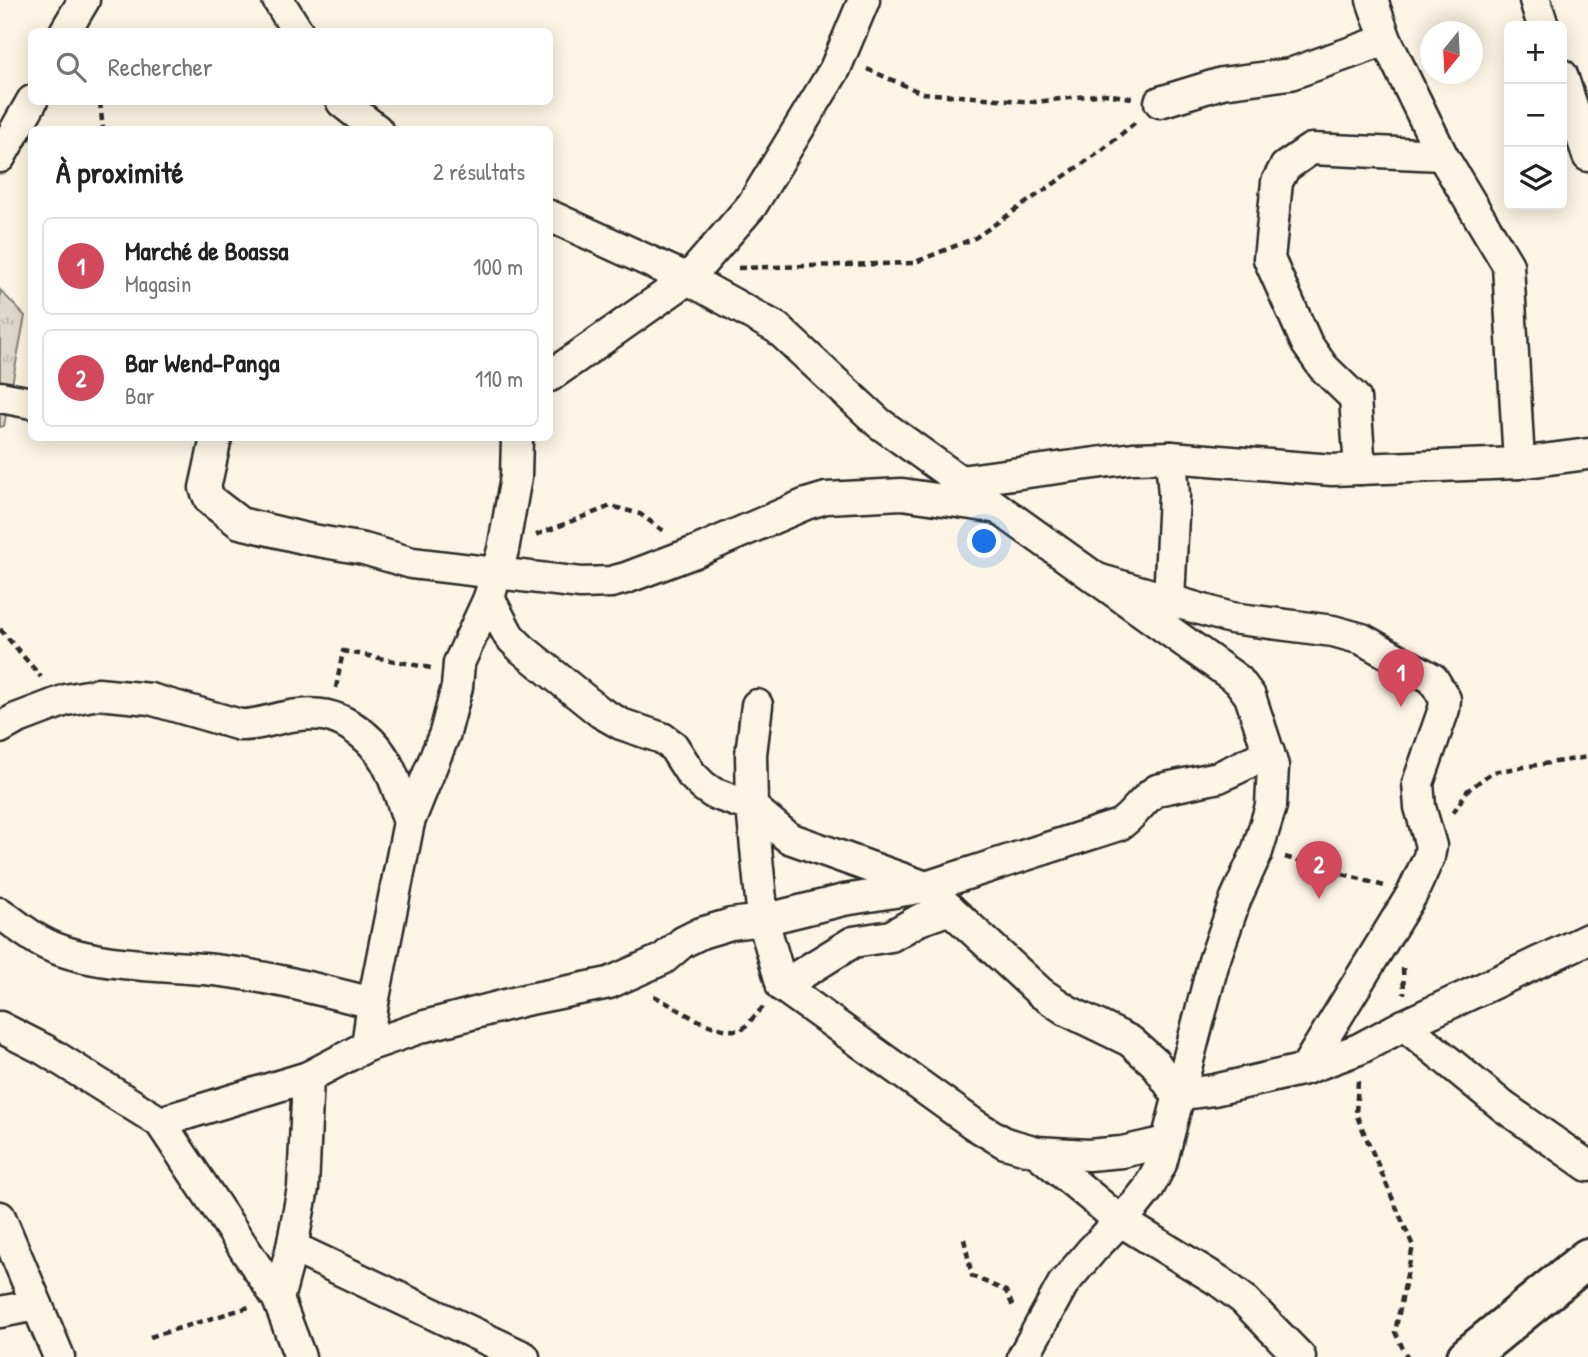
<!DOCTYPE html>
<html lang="fr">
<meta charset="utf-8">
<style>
:root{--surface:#fff;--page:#f2f2f2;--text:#222;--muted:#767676;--line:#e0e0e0;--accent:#d1495b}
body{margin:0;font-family:"Patrick Hand",sans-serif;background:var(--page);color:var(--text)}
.controls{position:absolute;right:21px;top:21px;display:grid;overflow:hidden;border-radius:10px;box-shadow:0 4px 18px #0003}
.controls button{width:63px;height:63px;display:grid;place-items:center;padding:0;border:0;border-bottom:2px solid var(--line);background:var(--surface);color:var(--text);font:35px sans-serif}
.compass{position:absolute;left:1420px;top:21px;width:63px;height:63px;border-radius:50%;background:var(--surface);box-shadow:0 4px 18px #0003;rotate:198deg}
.you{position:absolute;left:985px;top:542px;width:24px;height:24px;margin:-18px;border:5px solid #fff;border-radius:50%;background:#1a73e8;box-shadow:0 0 0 10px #1a73e833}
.badge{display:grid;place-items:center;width:46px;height:46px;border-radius:50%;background:var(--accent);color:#fff;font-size:23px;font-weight:700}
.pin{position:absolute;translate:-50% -58px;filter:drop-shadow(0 2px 4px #0008)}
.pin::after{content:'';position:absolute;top:37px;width:24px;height:21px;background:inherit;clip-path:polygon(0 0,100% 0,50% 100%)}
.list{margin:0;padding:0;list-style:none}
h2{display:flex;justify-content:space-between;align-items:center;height:91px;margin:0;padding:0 28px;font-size:30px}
h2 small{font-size:23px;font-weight:400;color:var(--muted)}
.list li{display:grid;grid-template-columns:46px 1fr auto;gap:21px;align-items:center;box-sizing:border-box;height:98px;margin:0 14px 14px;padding:0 14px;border:2px solid var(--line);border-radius:10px}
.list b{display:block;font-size:26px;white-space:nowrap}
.list p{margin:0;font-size:23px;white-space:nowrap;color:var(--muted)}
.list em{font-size:23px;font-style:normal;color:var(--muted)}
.icon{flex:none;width:38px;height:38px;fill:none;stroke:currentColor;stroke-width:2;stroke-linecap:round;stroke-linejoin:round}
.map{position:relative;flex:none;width:1588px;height:1357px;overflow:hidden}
.search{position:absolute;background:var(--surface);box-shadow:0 4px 18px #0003;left:28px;top:28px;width:525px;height:77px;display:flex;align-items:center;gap:18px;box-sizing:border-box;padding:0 24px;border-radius:10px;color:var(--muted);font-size:26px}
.panel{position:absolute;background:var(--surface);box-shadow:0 4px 18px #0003;left:28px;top:126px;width:525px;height:315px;border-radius:10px}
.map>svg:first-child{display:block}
.grass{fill:url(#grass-tufts);stroke:#84827a;stroke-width:2}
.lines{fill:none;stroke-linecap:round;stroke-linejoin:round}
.street-casing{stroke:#2b2b2b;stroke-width:35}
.secondary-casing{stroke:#2b2b2b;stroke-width:44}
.path{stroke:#2b2b2b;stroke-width:4.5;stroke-dasharray:7 5;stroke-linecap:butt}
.street{stroke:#fcf5e5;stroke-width:30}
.secondary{stroke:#fcf5e5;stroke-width:38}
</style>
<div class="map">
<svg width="1588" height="1357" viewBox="0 0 1588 1357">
<defs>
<pattern id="grass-tufts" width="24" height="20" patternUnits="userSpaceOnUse" patternTransform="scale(1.75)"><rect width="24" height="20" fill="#ded8ca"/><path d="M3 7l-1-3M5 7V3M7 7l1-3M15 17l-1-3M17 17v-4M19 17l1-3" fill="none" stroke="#bfbaae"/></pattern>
</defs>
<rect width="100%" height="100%" fill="#fcf5e5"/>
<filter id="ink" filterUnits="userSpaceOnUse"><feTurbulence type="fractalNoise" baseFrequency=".0143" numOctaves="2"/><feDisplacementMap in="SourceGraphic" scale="14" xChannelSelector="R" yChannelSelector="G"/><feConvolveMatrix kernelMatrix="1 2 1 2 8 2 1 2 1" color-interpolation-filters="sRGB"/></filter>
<g filter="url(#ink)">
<polygon class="grass" points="0,290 25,316 4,426 0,427"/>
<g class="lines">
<g class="street-casing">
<g id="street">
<polyline points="278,0 298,32"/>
<polyline points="1372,0 1386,40 1442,155 1508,265 1519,463"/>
<polyline points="1535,0 1543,26"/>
<polyline points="65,32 84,0"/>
<polyline points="1562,75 1588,156"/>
<polyline points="342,102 377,130"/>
<polyline points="1160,102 1222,83 1290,74 1386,40"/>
<polyline points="0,157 32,101"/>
<polyline points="550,216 688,279 777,328 879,423 1238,680 1250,696 1273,766 1271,806 1257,852 1236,898 1214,961 1161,1164 1148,1189 1136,1204 1092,1250 1063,1284 1023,1357"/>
<polyline points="550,376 688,279 752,205 835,69 864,0"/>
<polyline points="0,397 32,403"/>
<polyline points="216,438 205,488 210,500 240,523 307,539 364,549 412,563 581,583 611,582 626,578 695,552 806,504 826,498 902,494 992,507"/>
<polyline points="1360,469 1355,398 1323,367 1307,344 1269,259 1277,182 1285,167 1311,149 1442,155"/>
<polyline points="960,481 1133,458 1171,457 1332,470 1519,463 1588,454"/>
<polyline points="489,598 509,636 522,649 600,712 621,724 662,738 673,746 691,774 703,786 713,793 752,807 789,838 926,887 1041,993 1068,1011 1130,1041 1155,1063 1177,1095 1214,1090 1305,1069 1412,894 1429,857 1431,846 1420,807 1418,783 1444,709 1445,699 1433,679 1362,639 1333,631 1231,618 1097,579"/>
<polyline points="1169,600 1174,495 1171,457"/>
<polyline points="757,705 751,754 752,807 763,920 782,986 853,942 891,936 919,920 950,909"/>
<path d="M0,728L16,719L66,700L98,694L150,699L240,725C260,726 279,716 299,715C320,713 333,715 351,726C389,749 395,782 409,822"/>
<path d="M0,913C13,922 26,933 40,941C86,967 162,965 214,970C268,976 320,990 373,1003"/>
<polyline points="782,986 975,1125 1005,1143 1037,1152 1119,1220 1219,1281 1243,1299 1300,1357"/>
<polyline points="1404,1025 1504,1107 1588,1166"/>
<path d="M0,1027L45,1050L160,1122L308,1077L367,1046L425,1026L525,1000L609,983L663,959L683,942L701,933L731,924L763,920L844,900L926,887L1119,825C1134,816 1142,799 1157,790L1219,777L1269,753"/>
<polyline points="367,1046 373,1003 409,822 445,733 457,687 459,663 489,598 503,550 516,477 517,438"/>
<polyline points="1305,1069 1359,1049 1404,1025 1588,939"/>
<polyline points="160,1122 278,1299 300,1357"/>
<polyline points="1037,1152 1088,1155 1122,1152 1167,1142"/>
<polyline points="0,1217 59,1357"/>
<polyline points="292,1247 524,1357"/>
<polyline points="278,1299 292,1247 303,1188 308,1077"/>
<polyline points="0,1312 37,1305"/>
</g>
</g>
<g class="secondary-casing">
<polyline id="secondary" points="1467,1357 1588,1258"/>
</g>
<g class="path">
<polyline points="867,69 922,93 1035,102 1104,94 1132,98"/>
<polyline points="100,102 103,130"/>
<polyline points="738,268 913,263 975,238 1101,151 1138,120"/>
<polyline points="536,535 611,506 640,514 665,532"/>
<polyline points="0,629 41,677"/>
<polyline points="336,688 343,651 431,668"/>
<polyline points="1453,813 1467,791 1492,772 1588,757"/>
<polyline points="1285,857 1384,886"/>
<polyline points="1403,968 1404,994"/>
<path d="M654,996C682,1010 709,1033 742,1030L763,1007"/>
<polyline points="1358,1081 1356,1114 1413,1246 1395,1332 1407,1357"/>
<polyline points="964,1239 972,1276 1006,1291 1014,1309"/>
<polyline points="150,1337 249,1307"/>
</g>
<use href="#street" class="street"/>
<use href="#secondary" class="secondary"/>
</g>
</g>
</svg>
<div class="controls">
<button>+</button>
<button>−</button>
<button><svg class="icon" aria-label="layers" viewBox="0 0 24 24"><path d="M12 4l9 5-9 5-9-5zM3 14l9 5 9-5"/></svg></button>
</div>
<svg class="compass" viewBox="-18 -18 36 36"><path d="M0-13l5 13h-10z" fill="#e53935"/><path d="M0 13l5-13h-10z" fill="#767676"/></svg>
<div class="you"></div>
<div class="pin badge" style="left:1401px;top:707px">1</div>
<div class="pin badge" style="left:1319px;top:899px">2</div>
<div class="search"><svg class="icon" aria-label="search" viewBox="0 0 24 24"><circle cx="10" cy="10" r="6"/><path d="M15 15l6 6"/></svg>Rechercher</div>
<section class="panel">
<h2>À proximité<small>2 résultats</small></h2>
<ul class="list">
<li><span class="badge">1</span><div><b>Marché de Boassa</b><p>Magasin</p></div><em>100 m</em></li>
<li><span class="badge">2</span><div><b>Bar Wend-Panga</b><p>Bar</p></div><em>110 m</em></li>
</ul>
</section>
</div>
